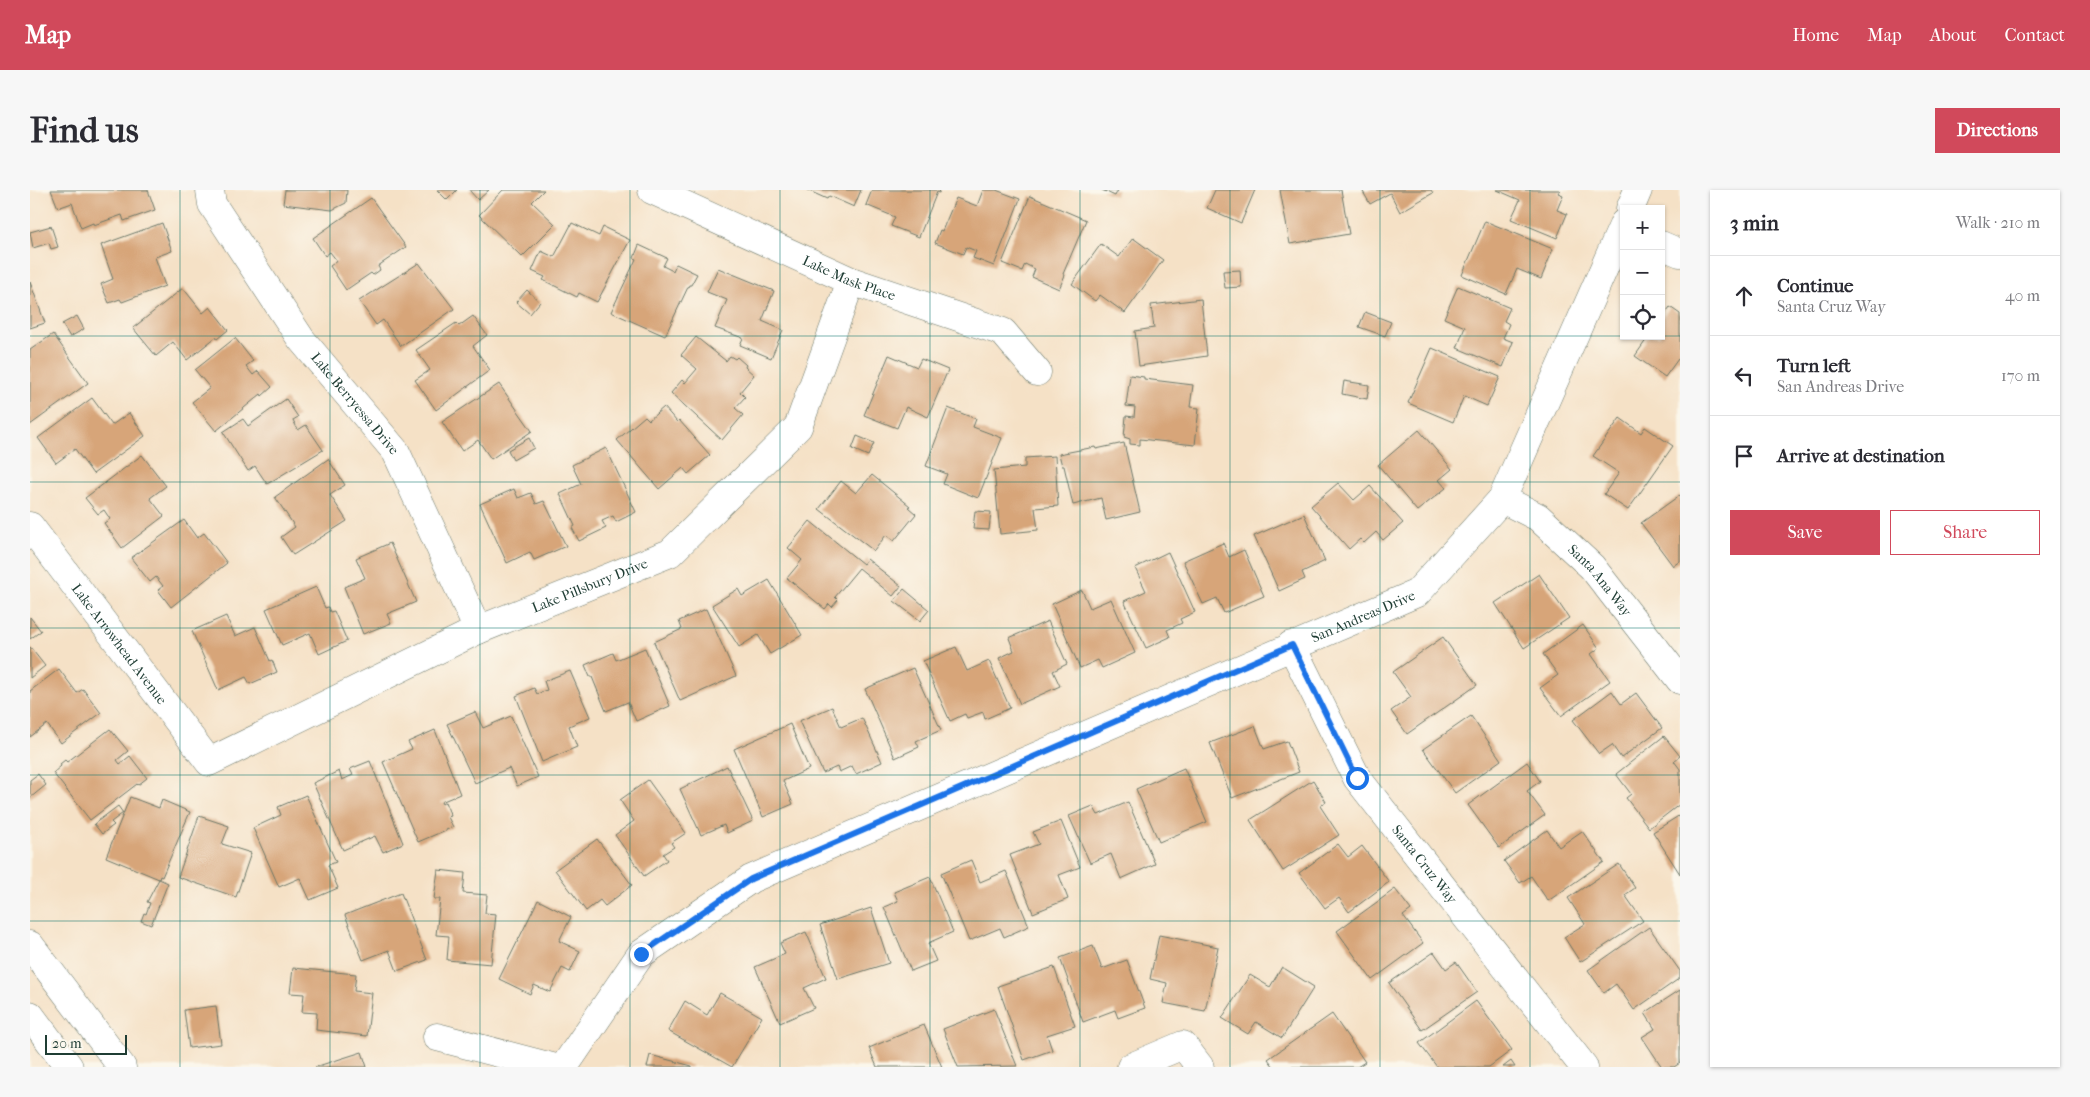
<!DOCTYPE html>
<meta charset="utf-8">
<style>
:root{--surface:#fff;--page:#f7f7f7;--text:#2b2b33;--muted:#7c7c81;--line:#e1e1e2;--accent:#d1495b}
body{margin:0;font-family:"IM FELL French Canon",serif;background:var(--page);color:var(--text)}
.controls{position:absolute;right:15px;top:15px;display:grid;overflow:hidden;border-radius:0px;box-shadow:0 1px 4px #0004}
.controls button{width:45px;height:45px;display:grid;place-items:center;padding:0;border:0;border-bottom:1px solid var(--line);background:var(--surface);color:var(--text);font:25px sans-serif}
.scale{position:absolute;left:15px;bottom:12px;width:82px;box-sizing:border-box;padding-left:5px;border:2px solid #1f3d34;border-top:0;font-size:14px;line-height:18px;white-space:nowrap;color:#1f3d34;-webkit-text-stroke:4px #fbf7ec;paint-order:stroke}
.stop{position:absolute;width:15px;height:15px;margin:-11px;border:4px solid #1a73e8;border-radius:50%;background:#fff}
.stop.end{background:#1a73e8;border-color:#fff;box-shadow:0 1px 5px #0008}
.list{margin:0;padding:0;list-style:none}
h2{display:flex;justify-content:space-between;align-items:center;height:65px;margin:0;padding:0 20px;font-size:21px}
h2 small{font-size:16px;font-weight:400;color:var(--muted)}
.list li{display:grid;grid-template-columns:32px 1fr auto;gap:15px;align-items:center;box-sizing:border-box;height:80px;padding:0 20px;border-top:1px solid var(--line)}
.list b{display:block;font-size:19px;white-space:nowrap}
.list p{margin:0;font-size:16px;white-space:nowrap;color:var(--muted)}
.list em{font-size:16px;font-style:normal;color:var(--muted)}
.actions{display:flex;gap:10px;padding:15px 20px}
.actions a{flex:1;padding:11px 0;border:1px solid var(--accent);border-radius:0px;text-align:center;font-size:18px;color:var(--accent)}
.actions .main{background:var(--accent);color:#fff}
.icon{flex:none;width:28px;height:28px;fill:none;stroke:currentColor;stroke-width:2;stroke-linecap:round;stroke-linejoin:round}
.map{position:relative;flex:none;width:1650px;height:877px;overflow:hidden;border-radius:0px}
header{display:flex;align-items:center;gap:30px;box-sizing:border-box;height:70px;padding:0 25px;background:var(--accent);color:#fff}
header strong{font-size:24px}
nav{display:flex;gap:28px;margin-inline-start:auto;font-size:18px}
.intro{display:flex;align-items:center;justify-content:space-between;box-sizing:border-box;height:120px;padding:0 30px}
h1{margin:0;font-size:35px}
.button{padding:12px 22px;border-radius:0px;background:var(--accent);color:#fff;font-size:18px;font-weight:700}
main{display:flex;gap:30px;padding:0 30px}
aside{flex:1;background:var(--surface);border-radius:0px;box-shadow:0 1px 4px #0004}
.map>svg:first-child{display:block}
.building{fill:#d7a579}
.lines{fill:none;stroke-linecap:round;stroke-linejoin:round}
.minor-casing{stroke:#6a7667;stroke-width:29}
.highway-casing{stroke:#6a7667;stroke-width:29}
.minor{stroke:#fff;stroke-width:28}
.highway{stroke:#fff;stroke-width:28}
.route{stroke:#1a73e8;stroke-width:6}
.grid{fill:none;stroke:#0f766e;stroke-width:1;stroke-opacity:0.55}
.labels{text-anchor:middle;stroke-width:4;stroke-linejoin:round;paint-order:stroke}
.street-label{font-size:14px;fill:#1f3d34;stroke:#fbf7ec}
</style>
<header>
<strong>Map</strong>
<nav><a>Home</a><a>Map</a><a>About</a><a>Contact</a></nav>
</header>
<div class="intro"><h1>Find us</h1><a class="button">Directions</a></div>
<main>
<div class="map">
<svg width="1650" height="877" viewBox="0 0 1650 877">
<rect width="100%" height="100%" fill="#fbf7ec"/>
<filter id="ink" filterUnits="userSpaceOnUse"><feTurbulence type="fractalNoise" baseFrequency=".02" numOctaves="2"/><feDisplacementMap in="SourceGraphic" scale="10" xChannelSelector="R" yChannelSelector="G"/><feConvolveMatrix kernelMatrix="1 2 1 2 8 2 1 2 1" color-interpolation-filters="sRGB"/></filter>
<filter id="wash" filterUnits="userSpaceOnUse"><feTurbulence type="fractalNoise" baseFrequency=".0096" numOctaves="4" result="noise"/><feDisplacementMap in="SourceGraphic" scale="20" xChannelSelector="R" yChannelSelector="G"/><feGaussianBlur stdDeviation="1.12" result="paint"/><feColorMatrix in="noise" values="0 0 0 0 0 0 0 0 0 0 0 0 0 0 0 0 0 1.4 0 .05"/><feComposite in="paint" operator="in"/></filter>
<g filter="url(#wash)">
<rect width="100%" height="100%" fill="#f5e1c6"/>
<g id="blocks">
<g class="building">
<polygon points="21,0 118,0 125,20 94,31 92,25 64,35 63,33 51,38 42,13 28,18"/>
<polygon points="255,0 317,0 316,13 302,20 253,14"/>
<polygon points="407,0 427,0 417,10"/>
<polygon points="439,0 459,0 448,10"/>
<polygon points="473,0 514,0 502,12 525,34 492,67 449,25"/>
<polygon points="777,0 831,0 824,17 799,6 797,9"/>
<polygon points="842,0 910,0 909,3 907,2 889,47 861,36 865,27 836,15"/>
<polygon points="953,0 966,0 990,9 964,76 943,68 946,61 936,57 933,64 905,53 910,40 912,41 926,8 947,16"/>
<polygon points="1072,0 1088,0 1085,6"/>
<polygon points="1185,0 1225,0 1211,33 1177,18"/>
<polygon points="1250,0 1311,0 1319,44 1260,54"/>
<polygon points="1332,0 1401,0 1403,3 1370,22 1360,3 1340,14"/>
<polygon points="1467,0 1530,0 1528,3 1533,5 1527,20 1537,24 1527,48 1481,29 1490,10"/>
<polygon points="1000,6 1056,30 1033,84 1035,85 1029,99 1002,87 1005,79 995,74 992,81 972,73"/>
<polygon points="341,8 376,57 348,76 350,80 343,85 341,83 316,100 300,76 307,71 300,62 295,66 283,48"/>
<polygon points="1455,31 1523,59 1511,89 1487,79 1476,104 1432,85"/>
<polygon points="132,33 142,61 125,67 135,96 92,112 90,109 79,113 71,94 83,89 71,55"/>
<polygon points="542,33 569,46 573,37 600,50 567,112 549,103 547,107 513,90 515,87 502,81 511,61 524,67"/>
<polygon points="21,36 28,57 21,59 19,53 3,58 0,42"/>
<polygon points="1103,48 1133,70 1095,123 1070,105 1065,111 1042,94 1071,54 1089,67"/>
<polygon points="609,55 637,68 633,76 643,81 646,74 667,84 661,95 659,95 635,146 581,122 606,69 604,68"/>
<polygon points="389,73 424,119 371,156 353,130 346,135 329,111"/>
<polygon points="688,78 744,101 732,131 753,140 741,168 710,155 713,148 685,138 697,110 677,102"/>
<polygon points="1210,80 1211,97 1195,98 1193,81"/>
<polygon points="0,92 15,133 0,138"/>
<polygon points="1428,96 1480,118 1474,131 1479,134 1473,148 1483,152 1473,177 1427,158 1435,137 1414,128"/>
<polygon points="153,98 173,123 180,117 198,140 187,149 186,147 157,170 143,152 126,166 103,138"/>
<polygon points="497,100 510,112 500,124 486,112"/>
<polygon points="1171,109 1177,166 1109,176 1105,141 1124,138 1121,115"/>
<polygon points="1640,117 1650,124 1650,170 1648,169 1635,187 1605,166 1619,146 1631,146 1631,129"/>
<polygon points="1335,122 1361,132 1355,146 1329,137"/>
<polygon points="47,126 54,139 40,147 32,134"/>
<polygon points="443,126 457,145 443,156 460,180 406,220 385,190 400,180 386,160 426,133 429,136"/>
<polygon points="23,144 58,193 0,235 0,160"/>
<polygon points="666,147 696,171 700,166 705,169 707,167 716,175 715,177 724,185 710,202 715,207 705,218 713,225 692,250 641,203 652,190 655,193 667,179 651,165"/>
<polygon points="205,148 223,171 216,176 223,185 228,181 242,197 232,206 231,204 186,241 162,212 180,198 165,180"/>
<polygon points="1402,158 1470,187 1457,216 1434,206 1423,232 1378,213"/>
<polygon points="859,165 887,177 891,169 918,180 898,227 876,217 867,238 834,225"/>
<polygon points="1100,185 1114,187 1114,189 1163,195 1160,217 1169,218 1165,255 1110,249 1110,255 1100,254 1100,249 1094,247 1096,226 1104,227 1105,217 1096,216"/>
<polygon points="1314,191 1339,195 1337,209 1312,204"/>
<polygon points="469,194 502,241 461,269 448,250 432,261 412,232"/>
<polygon points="62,208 82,235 99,223 115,246 63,284 45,259 26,273 8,248"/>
<polygon points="256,209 268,227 263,230 268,240 276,235 293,260 237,294 225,276 218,281 193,242 213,229 218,236"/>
<polygon points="634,217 647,232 649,230 680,265 658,284 653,278 629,299 587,250 615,226 619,230"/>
<polygon points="918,218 946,229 943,237 972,248 948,308 913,294 917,284 896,276"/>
<polygon points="1590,228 1611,243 1615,237 1643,256 1598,320 1574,304 1589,283 1563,266"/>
<polygon points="1389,240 1422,279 1409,290 1416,298 1387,321 1348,275"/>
<polygon points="827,246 844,253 838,266 822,259"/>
<polygon points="499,248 504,258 483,270 478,260"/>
<polygon points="1094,253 1110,322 1076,330 1071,308 1043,315 1034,276 1032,276 1029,264 1065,257 1066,259"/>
<polygon points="576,258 606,322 586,332 583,326 572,331 576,338 549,351 542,338 545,336 530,304 551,294 542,275"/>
<polygon points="112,265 136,296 120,308 134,326 92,358 74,333 80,329 74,320 68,324 55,308"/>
<polygon points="1025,266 1028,316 1005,318 1008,340 970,344 964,280 995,277 995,268"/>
<polygon points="298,269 315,295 300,305 317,331 263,365 251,347 265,337 245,307"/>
<polygon points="842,285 880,316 878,317 886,324 864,351 856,345 844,361 789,319 811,291 826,303"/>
<polygon points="1308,293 1324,310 1340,296 1373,333 1353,350 1346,342 1334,353 1330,349 1319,359 1281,316"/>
<polygon points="484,299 488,308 501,303 506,314 514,311 536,356 504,370 500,362 477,373 450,314"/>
<polygon points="1650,305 1650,371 1643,376 1611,333"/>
<polygon points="945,321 961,322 959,340 943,339"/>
<polygon points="1274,324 1295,371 1272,382 1275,389 1249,401 1224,346"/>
<polygon points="154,330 167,348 174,343 197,373 141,417 128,400 133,396 126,387 120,392 101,368"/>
<polygon points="780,331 833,374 837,369 871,396 863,406 829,378 805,407 808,410 802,417 799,414 795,419 757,388 772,370 758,358"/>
<polygon points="360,353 386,412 357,424 361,433 333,444 314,397 335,388 326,368"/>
<polygon points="1193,353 1199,367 1214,360 1234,406 1194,423 1187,408 1173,414 1153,371"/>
<polygon points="1138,362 1165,422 1150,429 1152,433 1137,440 1140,447 1116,458 1094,411 1116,401 1105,378"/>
<polygon points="1509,384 1539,428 1494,458 1465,413"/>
<polygon points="739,390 772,445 740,464 728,445 709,457 682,415 708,399 712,406"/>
<polygon points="286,397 295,418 298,417 300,422 304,421 317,451 289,464 280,443 252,455 236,419"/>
<polygon points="874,399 899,420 890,431 864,411"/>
<polygon points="1052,400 1060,418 1081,409 1105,463 1072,478 1068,470 1050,478 1022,414"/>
<polygon points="676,419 706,486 650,511 624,452 652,439 649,431"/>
<polygon points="196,426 205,446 225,437 240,471 242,470 247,482 220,494 216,487 188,500 162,441"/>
<polygon points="0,427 11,441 0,449"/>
<polygon points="1018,431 1037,474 1023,481 1030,496 990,514 969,468 984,461 979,448"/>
<polygon points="1553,435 1569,458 1561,464 1580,491 1531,526 1510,498 1528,485 1513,464"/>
<polygon points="1413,447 1447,495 1377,544 1361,521 1381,507 1363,482"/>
<polygon points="0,457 15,476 0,488"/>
<polygon points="926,457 937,481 959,471 980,518 955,529 953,522 937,528 935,524 920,531 893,471"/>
<polygon points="615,458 640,516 606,531 598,512 576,521 562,487 560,487 555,475 583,463 586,470"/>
<polygon points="883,478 911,540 886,551 889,557 865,568 835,499"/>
<polygon points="29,479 47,503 53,499 71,523 31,553 17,534 0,547 0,501"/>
<polygon points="540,481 560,527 539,536 547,557 512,572 486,506 504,498 507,504 517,500 514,491"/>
<polygon points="1582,501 1591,514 1606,503 1632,538 1591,568 1582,555 1569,564 1543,530"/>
<polygon points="802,517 811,537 832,528 852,572 826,584 822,576 809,582 807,577 793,583 769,531"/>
<polygon points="445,522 453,538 481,526 508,587 487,596 479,578 445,593 417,534"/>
<polygon points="1441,526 1471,570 1425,603 1393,559"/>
<polygon points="760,534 779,579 753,591 763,614 733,627 704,559"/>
<polygon points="1225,536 1234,559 1257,551 1269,582 1202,608 1180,553"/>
<polygon points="80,539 98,561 87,570 90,574 100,566 117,588 108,595 107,594 60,630 23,583 31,576 30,574 35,570 37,572"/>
<polygon points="405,540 430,604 411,612 412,614 415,612 421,626 418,627 423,637 388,652 353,572 382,559 378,552"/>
<polygon points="1634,546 1650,566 1644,571 1650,579 1650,614 1619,638 1596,608 1601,604 1586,584"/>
<polygon points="340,571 373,653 353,662 345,646 313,660 283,593 309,581 312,590 323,585 320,579"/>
<polygon points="1497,572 1510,591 1497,601 1515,625 1469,658 1438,615"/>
<polygon points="697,576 723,631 697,643 694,635 671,645 650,599"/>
<polygon points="1154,578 1177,632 1129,652 1106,599"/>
<polygon points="8,584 16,595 0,608 0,590"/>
<polygon points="618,590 656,643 641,653 644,657 633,664 637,670 614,686 585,645 604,631 590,610"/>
<polygon points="1283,590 1296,612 1290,616 1309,645 1253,681 1220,630"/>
<polygon points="276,605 306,672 298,675 308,698 280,710 270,688 249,697 223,638 251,625 248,617"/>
<polygon points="100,607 129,618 132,610 160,622 132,687 130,686 129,689 76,667"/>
<polygon points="1098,612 1125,674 1091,689 1081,664 1060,673 1039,626 1063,616 1068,625"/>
<polygon points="88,616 93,623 81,632 84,635 72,644 64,634"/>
<polygon points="1650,625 1650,684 1623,642"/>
<polygon points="169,626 199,636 192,654 221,663 206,707 148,687"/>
<polygon points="1031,631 1050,677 1029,685 1038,709 1003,723 980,665 1009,654 1003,642"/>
<polygon points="1517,640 1529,657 1552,641 1574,672 1518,711 1501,686 1490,693 1474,671"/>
<polygon points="567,649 602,695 575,716 570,710 556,721 525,680"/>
<polygon points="1308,654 1318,667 1332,656 1359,692 1319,722 1309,708 1295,718 1269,683"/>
<polygon points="941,670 950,692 976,681 999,736 974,747 970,738 939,751 911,683"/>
<polygon points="1589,674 1605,698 1595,705 1613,731 1550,772 1534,747 1555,734 1538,708"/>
<polygon points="408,680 435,683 433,703 457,705 455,723 466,724 461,774 417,770 419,746 406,745 410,709 404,709"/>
<polygon points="900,687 923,742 898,753 906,771 881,781 854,717 868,711 864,702"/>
<polygon points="129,689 138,693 121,735 111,731 114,723 116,724 120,713 117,712"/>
<polygon points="1365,699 1381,720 1373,726 1393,753 1342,790 1307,741"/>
<polygon points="371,703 397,770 367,781 359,760 333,770 315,725"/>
<polygon points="508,710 541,727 529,751 550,761 540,782 532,778 520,802 504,795 500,804 469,789"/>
<polygon points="841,718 859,773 808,789 790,735"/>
<polygon points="1619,737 1650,781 1650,788 1604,820 1586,794 1574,803 1558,780"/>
<polygon points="776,742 796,788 774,798 784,818 750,833 725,777 755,764 750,753"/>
<polygon points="1129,745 1188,757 1175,821 1133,813 1137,793 1120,789"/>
<polygon points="1063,756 1072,779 1097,770 1115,818 1088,828 1085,820 1053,832 1030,768"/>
<polygon points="1404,762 1416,779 1426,772 1447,802 1392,840 1359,793"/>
<polygon points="1024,777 1045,836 1017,845 1022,860 994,870 968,796"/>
<polygon points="1252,777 1284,797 1252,848 1226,832 1218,844 1192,828 1220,785 1240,797"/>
<polygon points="263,778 326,784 324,801 342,803 337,846 286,840 287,823 272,822 274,804 260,803"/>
<polygon points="1650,800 1650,873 1644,877 1632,877 1612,847 1625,839 1615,823"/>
<polygon points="690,803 732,827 702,877 638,841 655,811 677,825"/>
<polygon points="1446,811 1482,860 1459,877 1407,877 1389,853"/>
<polygon points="186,816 191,854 159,858 154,820"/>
<polygon points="964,819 987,876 928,877 913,839"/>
<polygon points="1302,824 1335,872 1327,877 1244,877 1238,869"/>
<polygon points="894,835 912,877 847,877 839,858"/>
<polygon points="332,862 337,877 285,877"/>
<polygon points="620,865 662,876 662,877 617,877"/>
<polygon points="1481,871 1485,877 1473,877"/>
</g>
</g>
</g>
<g filter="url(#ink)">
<use href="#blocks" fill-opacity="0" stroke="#6a7667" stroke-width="1"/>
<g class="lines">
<g class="minor-casing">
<g id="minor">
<path id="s1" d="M180,0L182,14L271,149L366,262L448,440"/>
<path id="s2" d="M622,0L821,91L973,142L1007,182"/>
<polyline points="1600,19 1608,0"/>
<polyline points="1631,55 1650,63"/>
<path id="s3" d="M1472,309L1508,327L1562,377L1650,490"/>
<path id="s4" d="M0,336L179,572L448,440L640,363L768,237L821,91"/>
<path id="s5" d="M1261,455L1327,588L1554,877"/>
<polyline points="407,847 522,877"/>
<path id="s6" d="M534,877L611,764L721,689L1387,403L1472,309L1594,33"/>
<polyline points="1101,877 1153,855 1170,877"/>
</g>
</g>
<g class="highway-casing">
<g id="highway">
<polyline points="0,755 92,877"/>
<polyline points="0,825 39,877"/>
</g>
</g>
<use href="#minor" class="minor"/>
<use href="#highway" class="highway"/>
</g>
</g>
<g class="lines" filter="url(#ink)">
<polyline class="route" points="611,764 721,689 1262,455 1327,588"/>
</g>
<path class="grid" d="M150,0V877M300,0V877M450,0V877M600,0V877M750,0V877M900,0V877M1050,0V877M1200,0V877M1350,0V877M1500,0V877M0,146H1594M1631,146H1650M0,292H1650M0,438H1650M0,585H1650M0,731H1650"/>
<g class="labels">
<g class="street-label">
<text dy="5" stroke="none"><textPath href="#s2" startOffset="216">Lake Mask Place</textPath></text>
<text dy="5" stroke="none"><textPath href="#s1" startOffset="260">Lake Berryessa Drive</textPath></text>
<text dy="5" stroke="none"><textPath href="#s3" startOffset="129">Santa Ana Way</textPath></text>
<text dy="5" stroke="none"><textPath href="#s4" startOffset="716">Lake Pillsbury Drive</textPath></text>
<text dy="5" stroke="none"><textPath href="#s6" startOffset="936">San Andreas Drive</textPath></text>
<text dy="5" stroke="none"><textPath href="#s4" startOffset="148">Lake Arrowhead Avenue</textPath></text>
<text dy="5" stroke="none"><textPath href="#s5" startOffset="258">Santa Cruz Way</textPath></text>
</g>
</g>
</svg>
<div class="controls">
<button>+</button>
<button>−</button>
<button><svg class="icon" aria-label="locate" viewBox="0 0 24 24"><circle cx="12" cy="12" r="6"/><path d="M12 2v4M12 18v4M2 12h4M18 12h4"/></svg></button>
</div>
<div class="scale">20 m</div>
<div class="stop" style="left:1327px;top:588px"></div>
<div class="stop end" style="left:611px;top:764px"></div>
</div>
<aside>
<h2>3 min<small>Walk · 210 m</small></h2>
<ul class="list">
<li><svg class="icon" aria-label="ahead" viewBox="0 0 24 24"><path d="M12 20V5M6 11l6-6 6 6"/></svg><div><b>Continue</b><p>Santa Cruz Way</p></div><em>40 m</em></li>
<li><svg class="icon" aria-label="left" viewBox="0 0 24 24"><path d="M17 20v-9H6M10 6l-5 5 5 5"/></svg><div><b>Turn left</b><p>San Andreas Drive</p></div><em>170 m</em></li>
<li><svg class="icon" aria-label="arrive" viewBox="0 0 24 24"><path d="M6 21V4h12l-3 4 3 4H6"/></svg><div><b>Arrive at destination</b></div></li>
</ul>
<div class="actions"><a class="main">Save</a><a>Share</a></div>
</aside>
</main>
